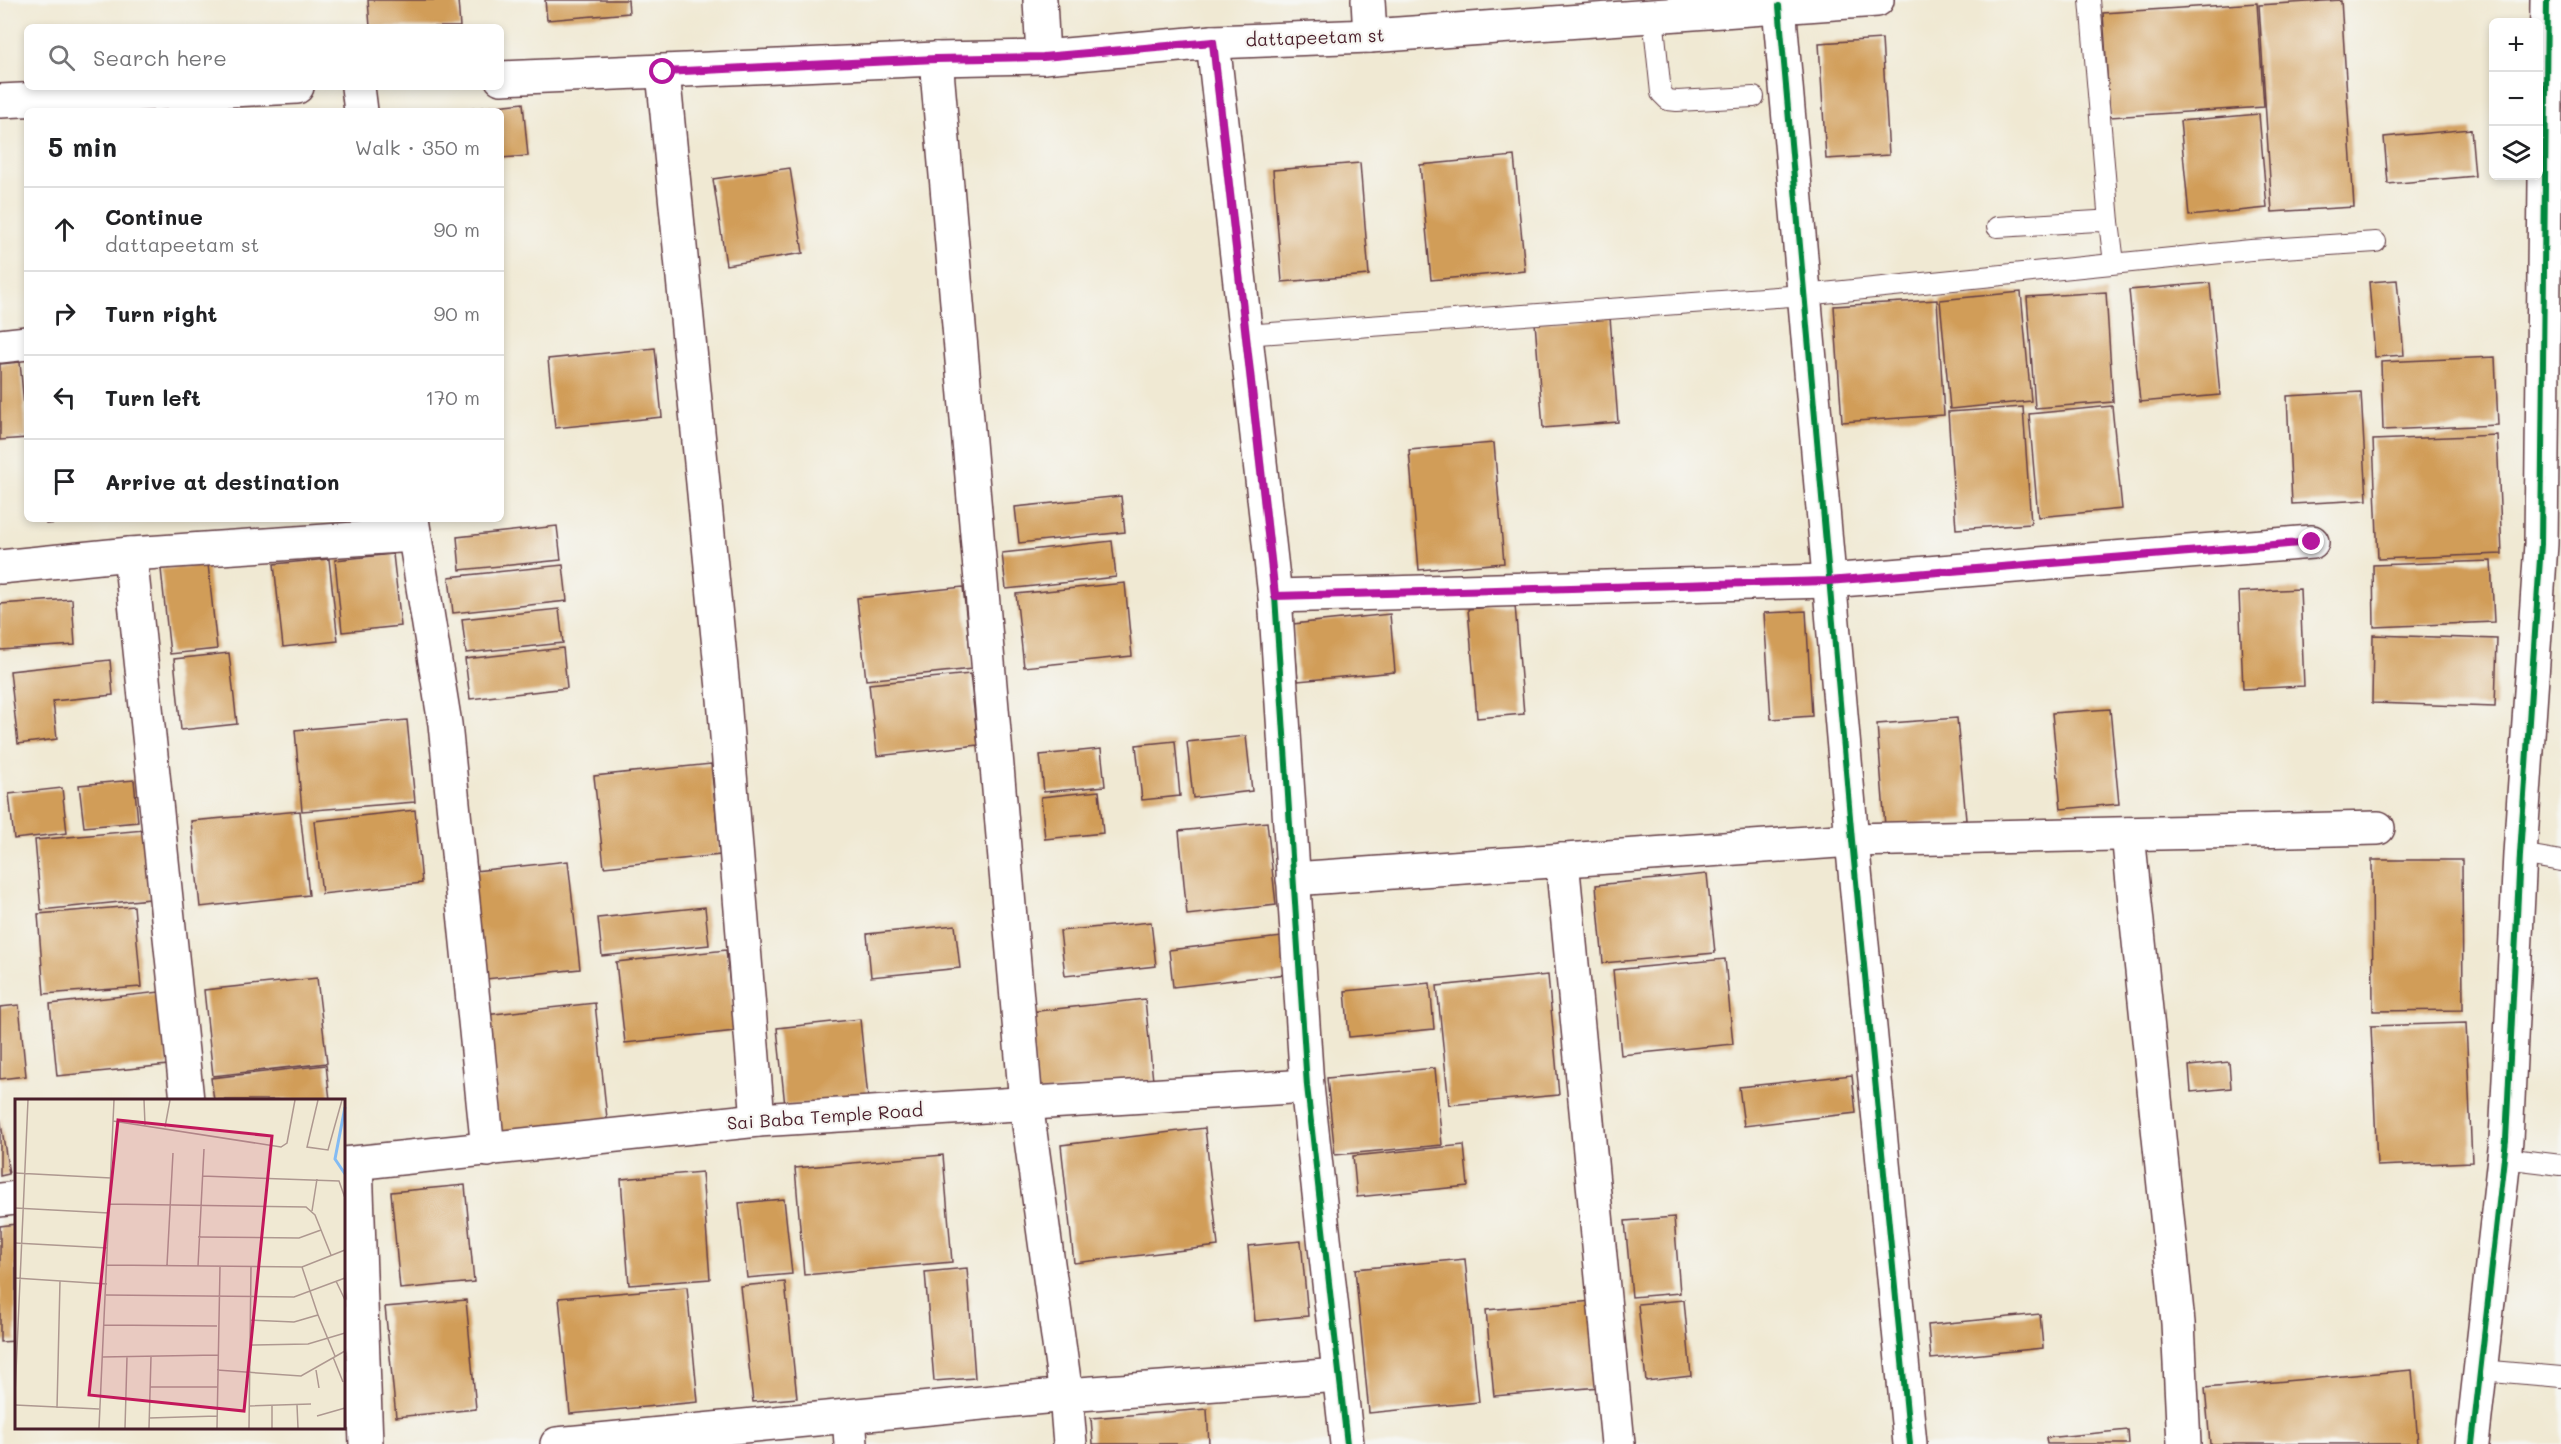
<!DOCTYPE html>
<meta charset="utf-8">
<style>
:root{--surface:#fff;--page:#f6f6f6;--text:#202124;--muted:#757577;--line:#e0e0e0}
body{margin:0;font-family:Mali,sans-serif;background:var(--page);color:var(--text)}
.controls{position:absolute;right:18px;top:18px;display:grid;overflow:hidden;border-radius:9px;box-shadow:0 3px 9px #0003}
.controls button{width:54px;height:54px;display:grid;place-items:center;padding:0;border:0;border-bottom:2px solid var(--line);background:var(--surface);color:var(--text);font:30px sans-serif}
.stop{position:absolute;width:18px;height:18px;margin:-14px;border:4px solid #b5179e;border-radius:50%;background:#fff}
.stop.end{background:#b5179e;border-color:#fff;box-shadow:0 2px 6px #0008}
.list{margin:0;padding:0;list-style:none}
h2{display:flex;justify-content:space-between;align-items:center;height:78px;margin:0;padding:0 24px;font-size:26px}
h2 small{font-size:20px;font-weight:400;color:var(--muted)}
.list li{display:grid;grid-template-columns:39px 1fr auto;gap:18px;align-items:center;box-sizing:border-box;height:84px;padding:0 24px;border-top:2px solid var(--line)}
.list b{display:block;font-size:22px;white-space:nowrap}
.list p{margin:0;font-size:20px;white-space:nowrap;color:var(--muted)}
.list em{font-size:20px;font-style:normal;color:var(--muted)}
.icon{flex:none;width:33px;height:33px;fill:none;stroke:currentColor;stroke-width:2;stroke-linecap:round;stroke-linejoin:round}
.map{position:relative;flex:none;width:2561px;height:1444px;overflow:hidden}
.search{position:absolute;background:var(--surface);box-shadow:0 3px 9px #0003;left:24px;top:24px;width:480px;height:66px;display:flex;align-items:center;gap:15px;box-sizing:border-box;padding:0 21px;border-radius:9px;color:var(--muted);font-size:22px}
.panel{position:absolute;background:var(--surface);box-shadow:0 3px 9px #0003;left:24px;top:108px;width:480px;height:414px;border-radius:9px}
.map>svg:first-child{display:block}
.building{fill:#d19d59}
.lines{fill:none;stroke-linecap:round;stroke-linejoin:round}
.lane-casing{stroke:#633d44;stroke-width:22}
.street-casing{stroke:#633d44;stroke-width:36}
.lane{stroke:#fff;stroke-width:20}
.street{stroke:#fff;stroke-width:33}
.cycleway-casing{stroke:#f6f6f2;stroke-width:10}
.cycleway{stroke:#00873e;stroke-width:6}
.route{stroke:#b5179e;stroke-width:8}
.labels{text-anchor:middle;stroke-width:4.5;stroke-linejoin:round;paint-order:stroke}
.street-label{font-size:18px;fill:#4a1f2b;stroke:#f6f6f2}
.inset-river{fill:none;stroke:#83bbf3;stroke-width:3}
.inset-road{fill:none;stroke:#ae9890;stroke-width:1.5}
.view{fill:#c2185b;fill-opacity:0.15;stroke:#c2185b;stroke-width:3}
.inset-edge{fill:none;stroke:#4a1f2b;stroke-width:3}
</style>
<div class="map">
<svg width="2561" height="1444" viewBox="0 0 2561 1444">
<rect width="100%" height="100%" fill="#f6f6f2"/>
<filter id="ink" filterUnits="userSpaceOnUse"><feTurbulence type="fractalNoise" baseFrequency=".0167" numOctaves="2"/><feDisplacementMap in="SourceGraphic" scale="12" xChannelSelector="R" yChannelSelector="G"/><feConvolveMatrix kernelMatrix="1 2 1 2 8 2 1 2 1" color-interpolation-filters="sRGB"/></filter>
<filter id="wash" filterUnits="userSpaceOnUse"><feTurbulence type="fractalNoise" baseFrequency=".008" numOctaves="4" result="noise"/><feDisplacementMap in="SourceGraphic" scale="24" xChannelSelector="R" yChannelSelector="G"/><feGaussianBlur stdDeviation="1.35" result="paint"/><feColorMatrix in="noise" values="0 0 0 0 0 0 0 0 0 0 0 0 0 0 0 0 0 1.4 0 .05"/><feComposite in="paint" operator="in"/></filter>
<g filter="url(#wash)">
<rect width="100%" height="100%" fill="#f0e9d3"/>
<g id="blocks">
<g class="building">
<polygon points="368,0 458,0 460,27 370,27"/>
<polygon points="545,0 628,0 629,13 547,20"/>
<polygon points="2341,0 2354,207 2272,212 2259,5"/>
<polygon points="2257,3 2264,107 2110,117 2103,13"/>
<polygon points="1882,39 1889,155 1826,159 1819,43"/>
<polygon points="523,103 528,156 501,158 501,111 450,111"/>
<polygon points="2259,114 2267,208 2189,216 2180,121"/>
<polygon points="2471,129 2475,176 2388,184 2384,137"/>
<polygon points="1514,156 1525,271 1431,280 1420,165"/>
<polygon points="1360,163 1369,275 1282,282 1273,170"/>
<polygon points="790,168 803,253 726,265 713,179"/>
<polygon points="2397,280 2404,355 2375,357 2369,282"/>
<polygon points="2210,283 2220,395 2140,402 2129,290"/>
<polygon points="2021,292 2031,401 1950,409 1940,300"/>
<polygon points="2106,292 2113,402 2035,408 2027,297"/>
<polygon points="1937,300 1944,415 1842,422 1834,306"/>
<polygon points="1610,317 1618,422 1543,428 1535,322"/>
<polygon points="655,348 662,417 555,428 548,359"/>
<polygon points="2495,357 2498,425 2383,430 2381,362"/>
<polygon points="20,362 27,438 0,440 0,364"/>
<polygon points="2361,392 2367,500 2292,504 2287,396"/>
<polygon points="2112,406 2122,509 2038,517 2029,414"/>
<polygon points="2023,407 2031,524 1956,529 1948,412"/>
<polygon points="2497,435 2502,554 2378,559 2373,440"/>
<polygon points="1494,443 1504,563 1419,570 1409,450"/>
<polygon points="1121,496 1125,532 1019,543 1015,507"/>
<polygon points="46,519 84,519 84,521 46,524"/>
<polygon points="557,526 561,560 460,570 457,537"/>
<polygon points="1112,541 1116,577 1006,589 1002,553"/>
<polygon points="393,554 401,626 342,632 335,560"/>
<polygon points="329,559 338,641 283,647 274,564"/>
<polygon points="2491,561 2494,622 2374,627 2373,565"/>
<polygon points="208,564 217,649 170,654 161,569"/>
<polygon points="563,565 567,601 453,613 449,577"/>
<polygon points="1125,583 1132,656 1024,667 1016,594"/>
<polygon points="963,587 972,669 866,680 857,598"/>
<polygon points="2300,589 2304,686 2243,689 2239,592"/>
<polygon points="72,599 75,645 0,650 0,604"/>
<polygon points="1515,605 1524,714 1477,718 1468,609"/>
<polygon points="559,609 563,643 466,653 462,619"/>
<polygon points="1806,611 1812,716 1771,719 1764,613"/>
<polygon points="1390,614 1395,672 1298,681 1293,624"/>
<polygon points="2373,635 2497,639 2495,707 2372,703"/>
<polygon points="563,648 567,688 470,699 465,659"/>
<polygon points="229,653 237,724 181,730 174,659"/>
<polygon points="110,660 113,695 53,701 57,739 18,744 10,671"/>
<polygon points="970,674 978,745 877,756 869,684"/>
<polygon points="2110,709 2119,804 2061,809 2052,713"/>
<polygon points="1957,718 1966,820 1885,826 1877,724"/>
<polygon points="407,720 415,802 302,811 295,730"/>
<polygon points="1246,736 1252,791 1193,798 1187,742"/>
<polygon points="1175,741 1180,796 1142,800 1136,745"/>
<polygon points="1101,749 1105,786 1044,792 1040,755"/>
<polygon points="711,764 720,855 604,867 594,776"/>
<polygon points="134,780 138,822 84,827 79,785"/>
<polygon points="62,788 67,833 14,839 9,794"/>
<polygon points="1099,791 1103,833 1045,839 1041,797"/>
<polygon points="415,810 422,883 322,894 314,821"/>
<polygon points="300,811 309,895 200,907 191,821"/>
<polygon points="1267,822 1276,905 1187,915 1179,831"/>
<polygon points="144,830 150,899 41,910 35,840"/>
<polygon points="2372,860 2462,860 2463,1010 2373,1011"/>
<polygon points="568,861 580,969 476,980 465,872"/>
<polygon points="1707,874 1715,953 1603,963 1596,885"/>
<polygon points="134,906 141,987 44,994 38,914"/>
<polygon points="705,907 709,945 602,956 598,918"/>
<polygon points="1151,922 1156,966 1065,976 1060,931"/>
<polygon points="955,925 960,968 871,977 867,934"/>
<polygon points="1282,937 1286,974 1173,987 1169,950"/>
<polygon points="726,950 735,1031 625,1043 616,962"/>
<polygon points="1725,959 1733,1044 1621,1055 1613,970"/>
<polygon points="1548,975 1559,1095 1449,1105 1437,986"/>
<polygon points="317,978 327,1063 213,1076 204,990"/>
<polygon points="1430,983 1434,1029 1349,1037 1345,991"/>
<polygon points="160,992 168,1065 57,1076 50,1004"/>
<polygon points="1145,999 1153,1081 1037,1093 1029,1012"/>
<polygon points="595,1003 608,1128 498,1139 485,1015"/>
<polygon points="19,1005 26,1076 0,1079 0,1007"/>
<polygon points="860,1019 868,1098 785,1106 777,1028"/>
<polygon points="2466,1023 2472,1162 2377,1166 2371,1026"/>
<polygon points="2229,1062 2231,1088 2191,1092 2189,1066"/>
<polygon points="326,1065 330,1100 214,1100 211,1078"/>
<polygon points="1435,1068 1442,1145 1335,1155 1327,1078"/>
<polygon points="1852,1075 1856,1113 1744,1126 1739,1087"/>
<polygon points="0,1117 9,1174 0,1176"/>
<polygon points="1205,1128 1218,1246 1074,1263 1061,1145"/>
<polygon points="1464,1145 1468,1186 1357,1197 1353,1156"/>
<polygon points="943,1155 952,1262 804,1275 795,1168"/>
<polygon points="702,1172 710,1279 629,1285 621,1179"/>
<polygon points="465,1185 474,1282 400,1289 391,1192"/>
<polygon points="784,1199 792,1274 747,1278 739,1203"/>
<polygon points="1674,1217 1680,1293 1632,1297 1625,1221"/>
<polygon points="16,1224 16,1341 0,1342 0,1226"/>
<polygon points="1301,1241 1308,1316 1255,1321 1248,1246"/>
<polygon points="1465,1259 1479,1402 1369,1413 1355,1269"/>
<polygon points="967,1268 975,1378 934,1381 925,1272"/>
<polygon points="785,1282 797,1398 753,1402 740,1286"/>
<polygon points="687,1287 698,1402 570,1414 559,1298"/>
<polygon points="466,1300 476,1409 396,1417 385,1307"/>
<polygon points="1684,1300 1691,1376 1646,1381 1638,1304"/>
<polygon points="1593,1301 1600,1387 1494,1396 1486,1310"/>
<polygon points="2040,1314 2043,1348 1931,1359 1928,1325"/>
<polygon points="2412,1370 2418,1444 2210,1444 2205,1388"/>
<polygon points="1207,1409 1209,1444 1093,1444 1091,1418"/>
<polygon points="2128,1430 2129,1444 2047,1444 2046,1438"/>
</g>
</g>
</g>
<g filter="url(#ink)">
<use href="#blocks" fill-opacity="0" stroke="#633d44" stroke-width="1.5"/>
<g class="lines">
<g class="lane-casing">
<g id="lane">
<polyline points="2090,0 2109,222"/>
<polyline points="1653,16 1661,93 1668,100 1677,101 1754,97"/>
<polyline points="1997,227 2097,221 2109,222 2114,263"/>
<polyline points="1244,335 1804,295 2251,250 2376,242"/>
<polyline points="2520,854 2561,861"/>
<polyline points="2504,1158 2561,1165"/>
<polyline points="2480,1370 2561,1377"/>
</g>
</g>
<g class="street-casing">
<g id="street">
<polyline points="1040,0 1043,57"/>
<polyline points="1368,0 1370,36"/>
<polyline points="1779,6 1852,840 1910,1444"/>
<polyline points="1213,42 1275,596 1307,1086 1347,1444"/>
<polyline points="936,59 1026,1103 1066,1395 1070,1444"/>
<polyline points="663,72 724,699 758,1120"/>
<polyline points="501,78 936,59 1043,57 1213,42 1370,36 1877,0"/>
<polyline points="358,87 361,111"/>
<polyline points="0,101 297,87"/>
<polyline points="0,346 27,343"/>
<polyline points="412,519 445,724 488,1150"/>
<polyline points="130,554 187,1100"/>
<polyline points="0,567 130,554 414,535"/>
<polyline points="1275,596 1828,581 2312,542"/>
<polyline points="2128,834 2178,1323 2184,1444"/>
<polyline points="1562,860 1618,1444"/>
<polyline points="1293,879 1852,840 2378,828"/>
<polyline points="356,1163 366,1444"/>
<polyline points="344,1164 758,1120 1307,1086"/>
<polyline points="0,1200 16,1198"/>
<polyline points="849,1416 851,1444"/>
<polyline points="557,1444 1066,1395 1339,1375"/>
<polyline points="2472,1444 2506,1140 2520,854 2541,544 2547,0"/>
</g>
</g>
<use href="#lane" class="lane"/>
<use href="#street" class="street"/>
<g class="cycleway-casing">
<g id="cycleway">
<polyline points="1779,6 1852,840 1910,1444"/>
<polyline points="1213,42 1275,596 1307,1086 1347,1444"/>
<polyline points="2472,1444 2506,1140 2520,854 2541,544 2547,0"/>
</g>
</g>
<use href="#cycleway" class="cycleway"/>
</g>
</g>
<g class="lines" filter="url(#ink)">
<polyline class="route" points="663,72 936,59 1043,57 1213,42 1275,596 1828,581 2312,542"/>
</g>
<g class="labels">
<g class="street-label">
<text transform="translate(1315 38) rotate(-2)" y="6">dattapeetam st</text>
<text transform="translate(825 1117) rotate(-4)" y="6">Sai Baba Temple Road</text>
</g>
</g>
<g transform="translate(15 1099)">
<rect width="330" height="330" fill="#f0e9d3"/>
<path class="inset-river" d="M330,8L320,60L330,75"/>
<path class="inset-road" d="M129,1L130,26M303,1L292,48L313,51L327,1M98,22L266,48L272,44L280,1M150,28L155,1M0,74L96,79M187,77L324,82L330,99M94,105L291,108L300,116L316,156M0,109L94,114M297,112L302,80M183,138L284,139L306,131M0,144L93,149M92,166L287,168L330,151M152,166L158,54M183,167L189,50M287,168L303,216M0,179L92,185M321,182L330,201M91,196L279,198L330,179M235,221L279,223L303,216L320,257M89,226L202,227M235,246L293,245L330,234M87,258L203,256M318,258L328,283M202,271L286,277L330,252M301,271L304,289M135,288H202M0,295L13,1M0,306L84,310M282,306L283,329M234,307L296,305M257,307V329M42,309L45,182M302,317L330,309M134,319L202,317M84,329L99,1M110,329L112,258M134,329L136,258M202,329L205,168M234,329L236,168"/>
<path class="view" d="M103,21L257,37L229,312L74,296Z"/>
<rect width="330" height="330" class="inset-edge"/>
</g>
</svg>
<div class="controls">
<button>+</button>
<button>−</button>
<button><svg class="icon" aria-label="layers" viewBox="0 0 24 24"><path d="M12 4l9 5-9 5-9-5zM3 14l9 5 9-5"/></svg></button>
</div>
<div class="stop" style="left:663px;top:72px"></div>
<div class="stop end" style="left:2312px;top:542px"></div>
<div class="search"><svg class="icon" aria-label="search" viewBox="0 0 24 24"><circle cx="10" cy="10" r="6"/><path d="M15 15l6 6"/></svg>Search here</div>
<section class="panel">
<h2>5 min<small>Walk · 350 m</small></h2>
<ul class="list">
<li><svg class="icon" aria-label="ahead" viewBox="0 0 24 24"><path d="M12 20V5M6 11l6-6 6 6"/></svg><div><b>Continue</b><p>dattapeetam st</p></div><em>90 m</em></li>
<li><svg class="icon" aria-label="right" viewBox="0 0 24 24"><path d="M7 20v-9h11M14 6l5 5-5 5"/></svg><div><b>Turn right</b></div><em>90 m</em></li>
<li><svg class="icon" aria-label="left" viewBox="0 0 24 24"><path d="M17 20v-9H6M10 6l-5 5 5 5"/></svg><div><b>Turn left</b></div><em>170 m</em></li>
<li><svg class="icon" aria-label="arrive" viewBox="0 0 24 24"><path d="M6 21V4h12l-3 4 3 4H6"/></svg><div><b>Arrive at destination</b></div></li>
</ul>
</section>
</div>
